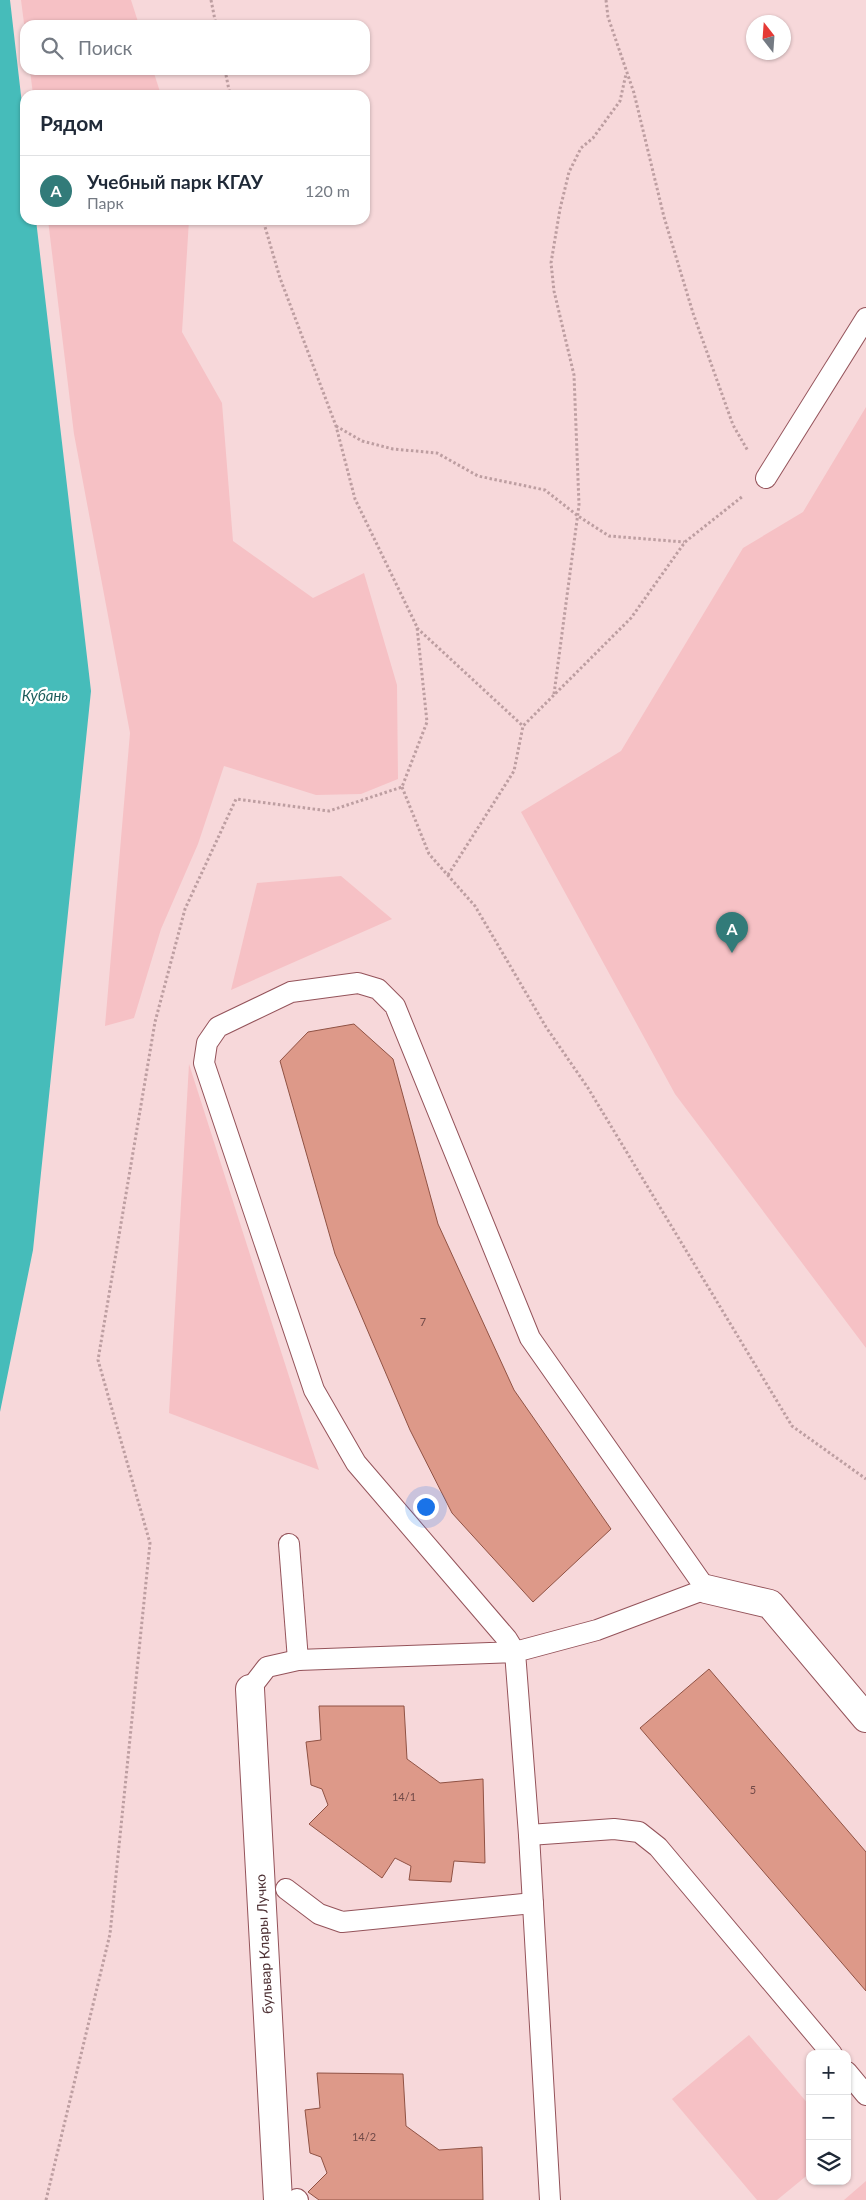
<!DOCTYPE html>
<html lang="ru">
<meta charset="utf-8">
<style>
:root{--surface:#fff;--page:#f2f2f3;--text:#1f2937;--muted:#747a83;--line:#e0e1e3;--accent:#327b79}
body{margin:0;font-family:Lato,sans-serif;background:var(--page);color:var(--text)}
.controls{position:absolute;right:15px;bottom:15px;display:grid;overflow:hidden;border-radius:10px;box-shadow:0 1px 4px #0004}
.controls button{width:45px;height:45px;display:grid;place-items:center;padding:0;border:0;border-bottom:1px solid var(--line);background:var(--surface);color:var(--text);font:25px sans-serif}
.compass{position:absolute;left:746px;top:15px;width:45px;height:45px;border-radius:50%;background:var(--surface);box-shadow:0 1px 4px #0004;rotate:343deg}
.you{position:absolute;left:425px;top:1506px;width:18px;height:18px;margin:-12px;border:4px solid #fff;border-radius:50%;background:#1a73e8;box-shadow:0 0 0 8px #1a73e833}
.badge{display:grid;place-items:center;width:32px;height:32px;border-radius:50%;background:var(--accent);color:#fff;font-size:16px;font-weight:700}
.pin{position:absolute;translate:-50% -41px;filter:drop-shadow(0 1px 2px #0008)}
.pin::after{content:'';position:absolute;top:26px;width:18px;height:15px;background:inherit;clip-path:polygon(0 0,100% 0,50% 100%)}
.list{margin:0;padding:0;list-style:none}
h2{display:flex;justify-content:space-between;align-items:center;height:65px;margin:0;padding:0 20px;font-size:21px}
h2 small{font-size:16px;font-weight:400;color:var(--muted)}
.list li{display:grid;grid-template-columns:32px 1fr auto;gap:15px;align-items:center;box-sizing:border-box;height:70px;padding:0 20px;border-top:1px solid var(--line)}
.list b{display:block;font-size:19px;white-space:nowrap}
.list p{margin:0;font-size:16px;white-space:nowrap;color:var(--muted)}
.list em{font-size:16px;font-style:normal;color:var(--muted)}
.icon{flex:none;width:28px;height:28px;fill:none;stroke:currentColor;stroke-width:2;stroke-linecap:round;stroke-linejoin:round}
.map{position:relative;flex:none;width:866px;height:2200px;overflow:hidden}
.search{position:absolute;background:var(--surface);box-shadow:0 1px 4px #0004;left:20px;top:20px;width:350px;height:55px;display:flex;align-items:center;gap:12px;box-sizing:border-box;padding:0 18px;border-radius:15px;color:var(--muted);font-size:19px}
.panel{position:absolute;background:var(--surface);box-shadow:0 1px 4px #0004;left:20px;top:90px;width:350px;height:135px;border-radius:15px}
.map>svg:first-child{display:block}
.green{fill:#f6c1c5}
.water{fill:#46bcba}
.building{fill:#dd9989;stroke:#905244}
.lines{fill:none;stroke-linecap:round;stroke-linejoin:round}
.service-casing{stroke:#94535a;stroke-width:22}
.minor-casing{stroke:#94535a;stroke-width:30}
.path{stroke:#bd9ea1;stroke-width:3;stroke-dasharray:2.5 2.5;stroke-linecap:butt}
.service{stroke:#fff;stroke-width:20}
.minor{stroke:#fff;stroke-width:28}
.labels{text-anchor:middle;stroke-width:4.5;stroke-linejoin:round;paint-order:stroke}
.number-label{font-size:11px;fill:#714a48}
.street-label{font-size:14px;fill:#4d3033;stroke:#fff}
.water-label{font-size:15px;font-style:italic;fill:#1b5c5b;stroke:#fff}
</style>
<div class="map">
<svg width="866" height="2200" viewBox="0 0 866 2200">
<rect width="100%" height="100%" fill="#f7d8da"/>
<g class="green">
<polygon points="21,0 131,0 139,25 25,25 25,31"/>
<polygon points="30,70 153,70 161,95 33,95"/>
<polygon points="48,220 189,220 182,332 222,403 233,541 313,598 364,573 397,685 398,779 361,794 316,795 224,766 198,844 161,929 134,1018 105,1026 130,733 74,434"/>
<polygon points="866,407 866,1348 675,1094 521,812 621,751 743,548 803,512"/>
<polygon points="341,876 392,919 231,990 257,883"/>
<polygon points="189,1064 319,1470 169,1413"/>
<polygon points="749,2035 810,2106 810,2173 777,2200 757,2200 672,2099"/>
<polygon points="866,2181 866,2200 844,2200"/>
</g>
<polygon class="water" points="0,0 10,0 25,130 25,220 36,220 91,691 33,1250 0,1412"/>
<g class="building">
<polygon points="354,1024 393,1059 438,1224 514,1390 611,1529 533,1602 452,1513 410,1430 335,1254 280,1061 308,1032"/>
<polygon points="709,1669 866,1852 866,1991 640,1728"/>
<polygon points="319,1706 404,1706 407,1759 440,1783 483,1779 485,1863 454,1861 451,1882 409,1880 411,1866 395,1858 382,1878 309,1824 328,1805 322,1789 311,1785 306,1742 321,1740"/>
<polygon points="317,2073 403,2074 406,2126 439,2150 482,2147 483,2200 319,2200 308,2192 327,2173 321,2157 310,2153 305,2110 320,2108"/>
</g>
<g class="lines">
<g class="service-casing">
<g id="service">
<polyline points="766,478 866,318"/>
<polyline points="289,1544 298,1660"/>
<polyline points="250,1689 267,1667 298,1660 515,1652 597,1630 706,1589 530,1338 395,1006 378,989 358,983 291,992 218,1027 207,1043 204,1063 314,1390 356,1463 507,1639 515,1652 529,1835 550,2200"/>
<polyline points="529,1835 614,1829 639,1832 658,1847 832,2054"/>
<polyline points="286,1889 319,1914 342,1922 533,1903"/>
<polyline points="847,2072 866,2095"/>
<polyline points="297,2199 298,2200"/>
</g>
</g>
<g class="minor-casing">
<g id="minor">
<polyline points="706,1589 770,1604 866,1718"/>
<polyline points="250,1689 278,2200"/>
</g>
</g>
<g class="path">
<polyline points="211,0 216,25"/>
<polyline points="606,0 608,17 634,93 664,217 693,313 733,425 748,451"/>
<polyline points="225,70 230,95"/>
<polyline points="336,426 362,441 393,449 437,453 478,476 545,490 578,516 609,536 684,542"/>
<polyline points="417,628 523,726"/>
<polyline points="554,694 579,505 574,375 554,291 551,263 560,209 569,172 581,148 593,138 620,101 626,74"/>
<polyline points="402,787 429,854 475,906 546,1027 588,1088 792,1426 866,1479"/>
<polyline points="448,875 514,771 523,726 631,618 685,542 743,496"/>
<polyline points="46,2200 110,1934 150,1543 98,1360 155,1022 185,909 236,799 329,811 402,787 427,722 417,627 355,499 336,426 280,278 263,220"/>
</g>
<use href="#service" class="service"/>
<use href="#minor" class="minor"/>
</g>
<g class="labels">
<g class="number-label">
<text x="423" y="1326">7</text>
<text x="753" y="1794">5</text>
<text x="404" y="1801">14/1</text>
<text x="364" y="2141">14/2</text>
</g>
<g class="street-label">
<text transform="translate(264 1944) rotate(-93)" y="5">бульвар Клары Лучко</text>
</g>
<g class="water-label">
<text x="45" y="701">Кубань</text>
</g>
</g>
</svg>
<div class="controls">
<button>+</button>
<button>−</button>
<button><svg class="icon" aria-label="layers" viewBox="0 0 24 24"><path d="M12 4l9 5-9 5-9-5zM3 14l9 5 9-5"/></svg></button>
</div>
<svg class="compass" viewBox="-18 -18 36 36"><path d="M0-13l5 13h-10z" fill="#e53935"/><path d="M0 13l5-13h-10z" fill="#747a83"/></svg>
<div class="you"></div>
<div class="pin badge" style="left:732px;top:953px">A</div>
<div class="search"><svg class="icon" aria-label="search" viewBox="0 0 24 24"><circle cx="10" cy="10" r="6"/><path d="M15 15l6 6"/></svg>Поиск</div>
<section class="panel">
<h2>Рядом<small></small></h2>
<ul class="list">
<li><span class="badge">A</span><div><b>Учебный парк КГАУ</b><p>Парк</p></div><em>120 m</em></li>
</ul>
</section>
</div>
